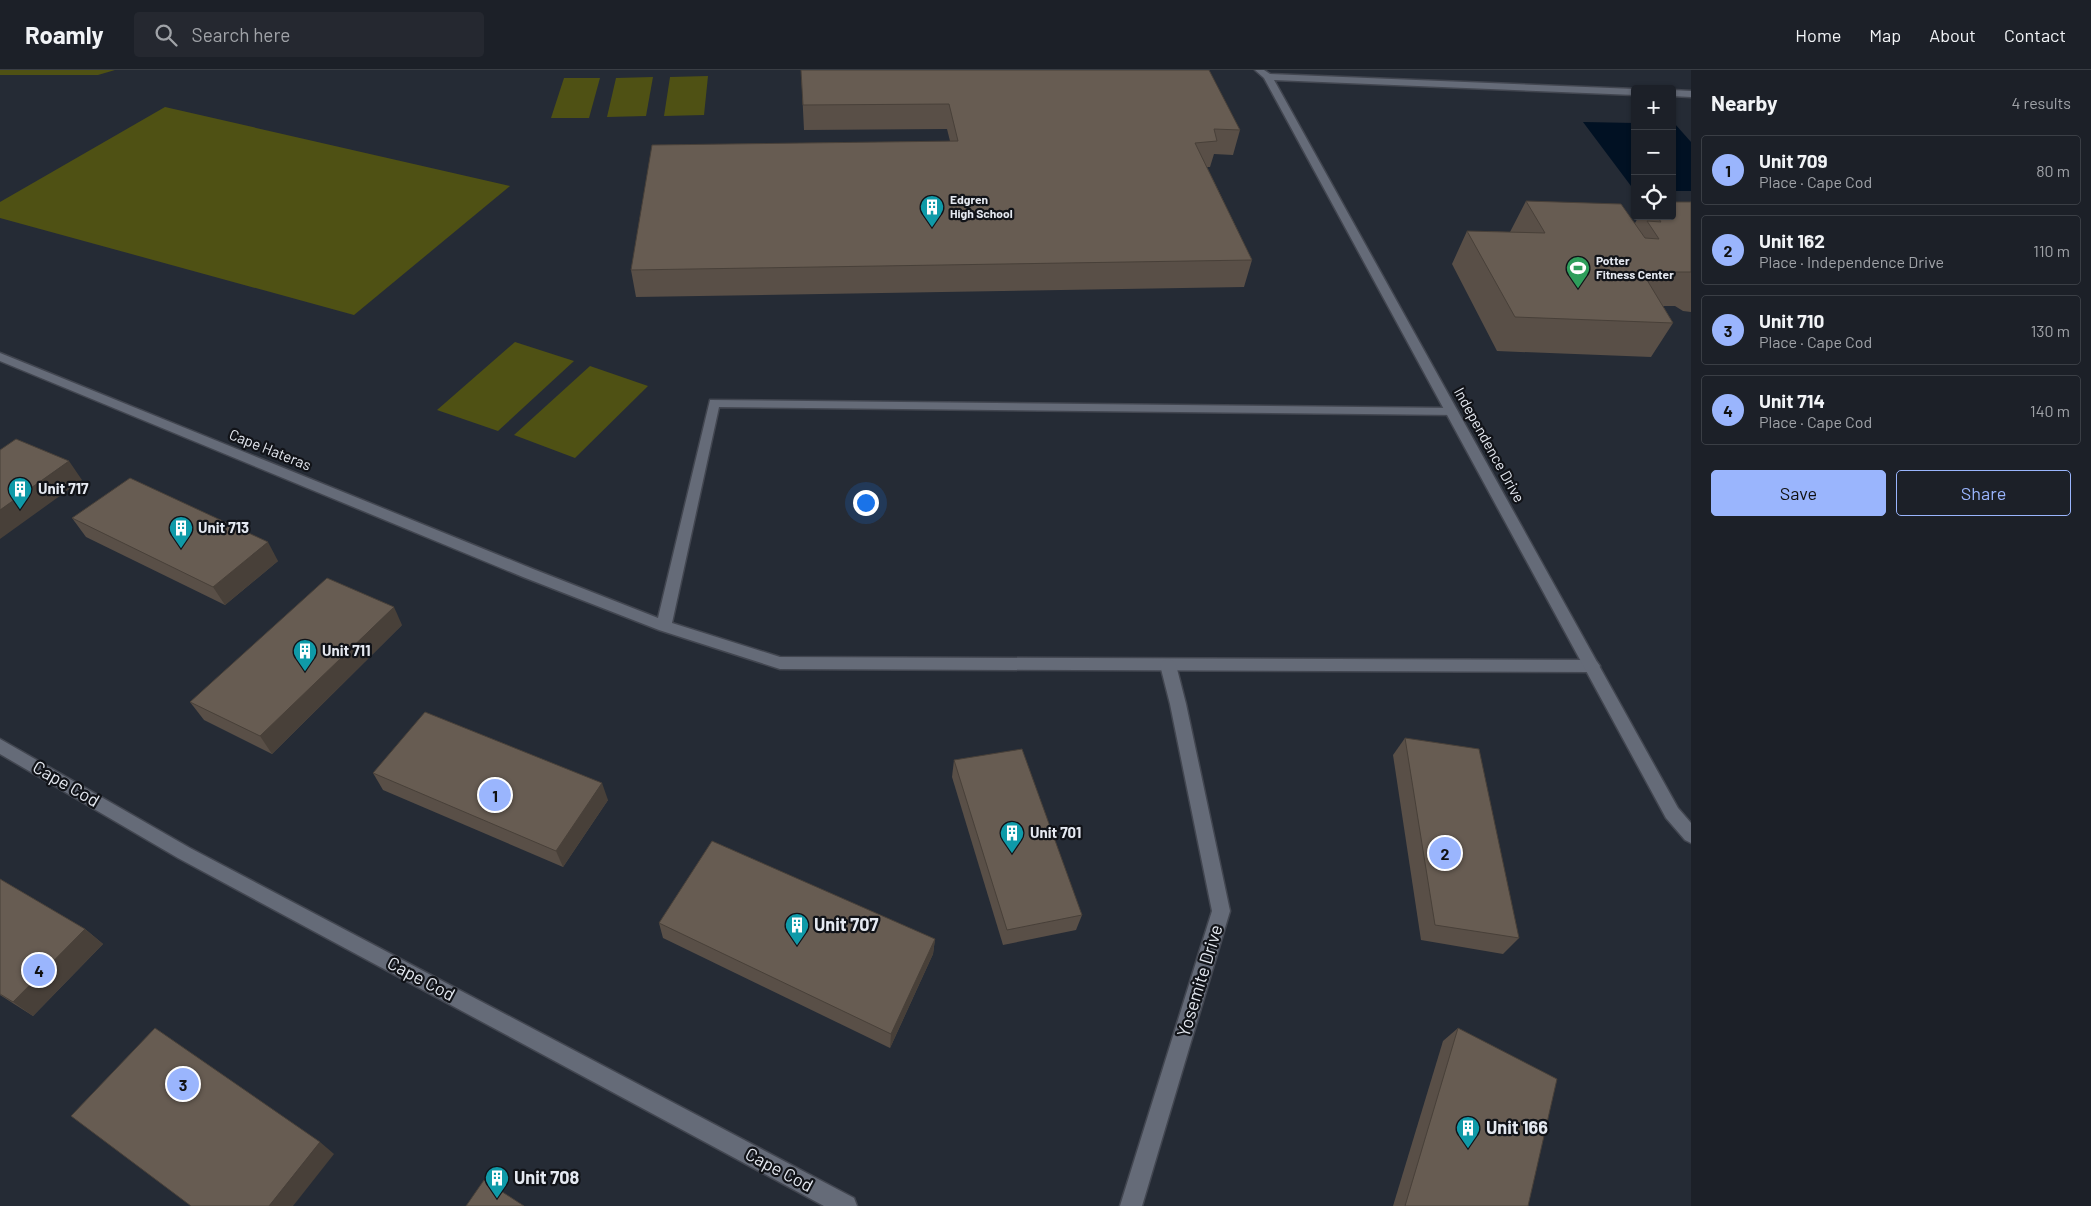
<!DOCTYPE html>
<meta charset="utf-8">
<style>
:root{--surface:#1c2028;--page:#252830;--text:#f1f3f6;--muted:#a0a3a8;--line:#3a3e45;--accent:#9ab5fd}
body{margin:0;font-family:Barlow,sans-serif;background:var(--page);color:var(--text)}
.controls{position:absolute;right:15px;top:15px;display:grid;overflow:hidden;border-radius:5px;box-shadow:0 1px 4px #0004}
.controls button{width:45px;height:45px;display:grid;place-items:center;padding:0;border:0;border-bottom:1px solid var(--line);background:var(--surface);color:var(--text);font:25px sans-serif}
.you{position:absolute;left:865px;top:432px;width:18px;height:18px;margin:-12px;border:4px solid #fff;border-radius:50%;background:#1a73e8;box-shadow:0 0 0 8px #1a73e833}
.badge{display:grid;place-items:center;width:32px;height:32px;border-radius:50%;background:var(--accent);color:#111;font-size:16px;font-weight:700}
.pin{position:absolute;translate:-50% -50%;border:2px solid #fff;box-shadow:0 1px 5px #0006}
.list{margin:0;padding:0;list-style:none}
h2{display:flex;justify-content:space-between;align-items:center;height:65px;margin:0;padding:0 20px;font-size:21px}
h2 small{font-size:16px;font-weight:400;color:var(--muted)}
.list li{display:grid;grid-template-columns:32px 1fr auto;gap:15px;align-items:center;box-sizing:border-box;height:70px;margin:0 10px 10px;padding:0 10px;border:1px solid var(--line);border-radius:5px}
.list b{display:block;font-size:19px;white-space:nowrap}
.list p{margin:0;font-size:16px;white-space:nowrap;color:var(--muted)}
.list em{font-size:16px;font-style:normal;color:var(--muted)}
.actions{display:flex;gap:10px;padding:15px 20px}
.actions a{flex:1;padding:11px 0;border:1px solid var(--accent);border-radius:5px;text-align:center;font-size:18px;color:var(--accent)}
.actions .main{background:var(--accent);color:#111}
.icon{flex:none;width:28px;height:28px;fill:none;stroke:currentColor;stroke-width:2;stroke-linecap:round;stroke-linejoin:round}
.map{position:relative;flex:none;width:1691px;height:1136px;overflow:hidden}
header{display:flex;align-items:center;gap:30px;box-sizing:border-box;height:70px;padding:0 25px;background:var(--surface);border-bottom:1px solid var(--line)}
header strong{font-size:24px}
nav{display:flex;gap:28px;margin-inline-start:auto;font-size:18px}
.search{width:350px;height:45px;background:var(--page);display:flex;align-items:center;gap:12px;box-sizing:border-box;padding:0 18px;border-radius:5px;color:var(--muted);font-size:19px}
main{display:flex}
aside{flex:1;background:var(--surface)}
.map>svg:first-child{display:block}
.green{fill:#4f5114}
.water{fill:#011123}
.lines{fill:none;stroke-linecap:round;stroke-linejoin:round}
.service-casing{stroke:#424650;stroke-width:3}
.minor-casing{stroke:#424650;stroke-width:3}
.service{fill:#656b78;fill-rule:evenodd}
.minor{fill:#656b78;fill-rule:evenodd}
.wall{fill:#594f47}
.shaded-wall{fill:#484039}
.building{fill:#675c52;stroke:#484039}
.labels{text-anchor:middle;stroke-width:4.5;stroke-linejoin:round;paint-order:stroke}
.far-poi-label{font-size:12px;font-weight:bold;fill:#e5e9f1;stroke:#111318;text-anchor:start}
.street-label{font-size:15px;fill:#e5e9f1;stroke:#111318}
.poi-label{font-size:15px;font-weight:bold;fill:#e5e9f1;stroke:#111318;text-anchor:start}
.near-street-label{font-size:18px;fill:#e5e9f1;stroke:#111318}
.near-poi-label{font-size:18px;font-weight:bold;fill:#e5e9f1;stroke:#111318;text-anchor:start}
</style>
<header>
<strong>Roamly</strong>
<div class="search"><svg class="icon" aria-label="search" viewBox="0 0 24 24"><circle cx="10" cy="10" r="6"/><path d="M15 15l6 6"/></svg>Search here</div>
<nav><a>Home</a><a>Map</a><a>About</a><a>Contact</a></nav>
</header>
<main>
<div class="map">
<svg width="1691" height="1136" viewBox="0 0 1691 1136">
<rect width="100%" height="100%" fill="#252b35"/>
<g class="green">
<polygon points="0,0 115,0 98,5 0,5"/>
<polygon points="708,6 704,45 664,46 670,7"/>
<polygon points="653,7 646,46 607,47 616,8"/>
<polygon points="564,8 600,8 589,48 551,48"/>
<polygon points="165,37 510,116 354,245 0,148 0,132"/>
<polygon points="515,272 574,291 498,361 437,340"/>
<polygon points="590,296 648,316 575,388 514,365"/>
</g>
<g class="water">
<polygon points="1583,52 1635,53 1635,120 1634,120"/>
<polygon points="1672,54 1675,54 1691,72 1691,121 1672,121"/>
</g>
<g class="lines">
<g class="service-casing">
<polygon id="service" points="0,283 533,499 658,548 710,330 1452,338 1456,339 1458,342 1456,345 719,337 672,553 780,587 1592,590 1597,592 1600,596 1597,600 1592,602 780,599 659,560 523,507 0,291"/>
</g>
<g class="minor-casing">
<g id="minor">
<polygon points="1255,0 1264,0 1270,4 1635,19 1635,25 1274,10 1678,738 1691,753 1691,773 1685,770 1666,748 1264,8"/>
<polygon points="1672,20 1691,21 1691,27 1672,26"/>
<polygon points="1168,589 1173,591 1176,595 1186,634 1230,841 1142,1136 1120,1136 1212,841 1170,634 1160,595 1163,591"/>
<polygon points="0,669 190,778 854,1128 857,1136 824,1136 178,788 0,684"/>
</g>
</g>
<use href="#service" class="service"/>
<use href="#minor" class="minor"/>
</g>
<g class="wall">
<polygon points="801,0 1240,60 1233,85 1214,84 1210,97 1207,97 1252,190 1244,217 636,227 631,200 950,71 947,59 804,60"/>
<polygon points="1526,131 1635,153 1639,146 1672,146 1691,132 1691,242 1683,241 1675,236 1663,236 1673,253 1651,287 1497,281 1452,194 1467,161 1510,162"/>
<polygon points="72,448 278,491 225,535 86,467"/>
<polygon points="402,555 272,684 204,650 190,632"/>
<polygon points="1405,668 1519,868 1503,884 1421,870 1393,685"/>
<polygon points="954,690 1082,845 1076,860 1003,875 952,707"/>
<polygon points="373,703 608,730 563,797 383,720"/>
<polygon points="0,809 85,859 103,874 33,946 0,925"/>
<polygon points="659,853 935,869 933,884 890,978 663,868"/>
<polygon points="1458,958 1528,1136 1393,1136 1443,971"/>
</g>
<g class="shaded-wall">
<polygon points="69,391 82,410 0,469 0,440"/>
<polygon points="268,472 278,491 225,535 213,517"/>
<polygon points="394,537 402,555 272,684 260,666"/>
<polygon points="602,713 608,730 563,797 556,781"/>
<polygon points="85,859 103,874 33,946 13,932"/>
<polygon points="935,869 933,884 890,978 891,964"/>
<polygon points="320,1072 334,1084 293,1136 269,1136"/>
</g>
<g class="building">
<polygon points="801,0 1209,0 1240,60 1214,59 1217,71 1195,73 1252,190 631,200 652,75 958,71 949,34 803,35"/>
<polygon points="1526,131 1621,134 1645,168 1659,169 1647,151 1661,152 1657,146 1672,146 1672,132 1691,132 1691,202 1669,202 1672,207 1644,205 1673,253 1515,247 1467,161 1545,163"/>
<polygon points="16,369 69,391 0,440 0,380"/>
<polygon points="130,408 268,472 213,517 72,448"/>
<polygon points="327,508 394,537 260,666 190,632"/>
<polygon points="425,642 602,713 556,781 373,703"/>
<polygon points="1405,668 1479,679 1519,868 1435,855"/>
<polygon points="1022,679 1082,845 1007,860 954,690"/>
<polygon points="712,771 935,869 891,964 659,853"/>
<polygon points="0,809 85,859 13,932 0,924"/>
<polygon points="155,958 320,1072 269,1136 191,1136 71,1046"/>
<polygon points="1458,958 1557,1009 1528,1136 1405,1136"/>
<polygon points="484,1110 524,1136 466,1136"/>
</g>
<defs>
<g id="building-pin" transform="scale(1.25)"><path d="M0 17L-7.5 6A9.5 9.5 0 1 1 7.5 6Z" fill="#0f9aa8" stroke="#111318"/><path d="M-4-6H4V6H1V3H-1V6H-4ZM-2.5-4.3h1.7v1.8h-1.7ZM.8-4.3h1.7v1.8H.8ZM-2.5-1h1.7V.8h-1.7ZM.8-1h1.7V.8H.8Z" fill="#fff"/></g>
<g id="stadium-pin" transform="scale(1.25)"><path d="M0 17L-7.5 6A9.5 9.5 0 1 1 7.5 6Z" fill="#2e9e5b" stroke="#111318"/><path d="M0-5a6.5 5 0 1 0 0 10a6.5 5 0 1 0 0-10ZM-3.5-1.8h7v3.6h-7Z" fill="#fff"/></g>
</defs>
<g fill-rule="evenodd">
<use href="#building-pin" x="932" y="137"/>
<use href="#stadium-pin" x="1578" y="198"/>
<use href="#building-pin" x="20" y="419"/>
<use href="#building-pin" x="181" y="458"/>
<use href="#building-pin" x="305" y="581"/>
<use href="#building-pin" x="1012" y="763"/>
<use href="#building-pin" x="797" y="855"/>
<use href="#building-pin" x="1468" y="1058"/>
<use href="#building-pin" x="497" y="1108"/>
</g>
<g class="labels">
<g class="far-poi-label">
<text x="950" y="134">Edgren<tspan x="950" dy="14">High School</tspan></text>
<text x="1596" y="195">Potter<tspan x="1596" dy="14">Fitness Center</tspan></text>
</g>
<g class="street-label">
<text transform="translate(1489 375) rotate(61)" y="5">Independence Drive</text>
<text transform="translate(270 380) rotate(22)" y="5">Cape Hateras</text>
</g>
<g class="poi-label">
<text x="38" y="424">Unit 717</text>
<text x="198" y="463">Unit 713</text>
<text x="322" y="586">Unit 711</text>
<text x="1030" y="768">Unit 701</text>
</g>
<g class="near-street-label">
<text transform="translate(66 714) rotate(30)" y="6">Cape Cod</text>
<text transform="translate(421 909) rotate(28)" y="6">Cape Cod</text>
<text transform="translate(1200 911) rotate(-73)" y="6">Yosemite Drive</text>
<text transform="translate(779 1100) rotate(28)" y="6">Cape Cod</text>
</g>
<g class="near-poi-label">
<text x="814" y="861">Unit 707</text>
<text x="1486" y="1064">Unit 166</text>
<text x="514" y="1114">Unit 708</text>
</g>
</g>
</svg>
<div class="controls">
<button>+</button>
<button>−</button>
<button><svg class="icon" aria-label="locate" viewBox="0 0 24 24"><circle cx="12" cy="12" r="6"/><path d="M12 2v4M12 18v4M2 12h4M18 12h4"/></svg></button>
</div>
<div class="you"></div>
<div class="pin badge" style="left:495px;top:725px">1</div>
<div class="pin badge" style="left:1445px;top:783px">2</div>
<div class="pin badge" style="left:183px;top:1014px">3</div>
<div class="pin badge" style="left:39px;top:900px">4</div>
</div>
<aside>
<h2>Nearby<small>4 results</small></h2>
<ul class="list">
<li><span class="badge">1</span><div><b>Unit 709</b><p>Place · Cape Cod</p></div><em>80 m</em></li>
<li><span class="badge">2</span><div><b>Unit 162</b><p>Place · Independence Drive</p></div><em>110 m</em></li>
<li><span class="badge">3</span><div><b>Unit 710</b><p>Place · Cape Cod</p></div><em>130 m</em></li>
<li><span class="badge">4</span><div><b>Unit 714</b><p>Place · Cape Cod</p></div><em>140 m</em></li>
</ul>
<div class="actions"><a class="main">Save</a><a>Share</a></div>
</aside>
</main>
